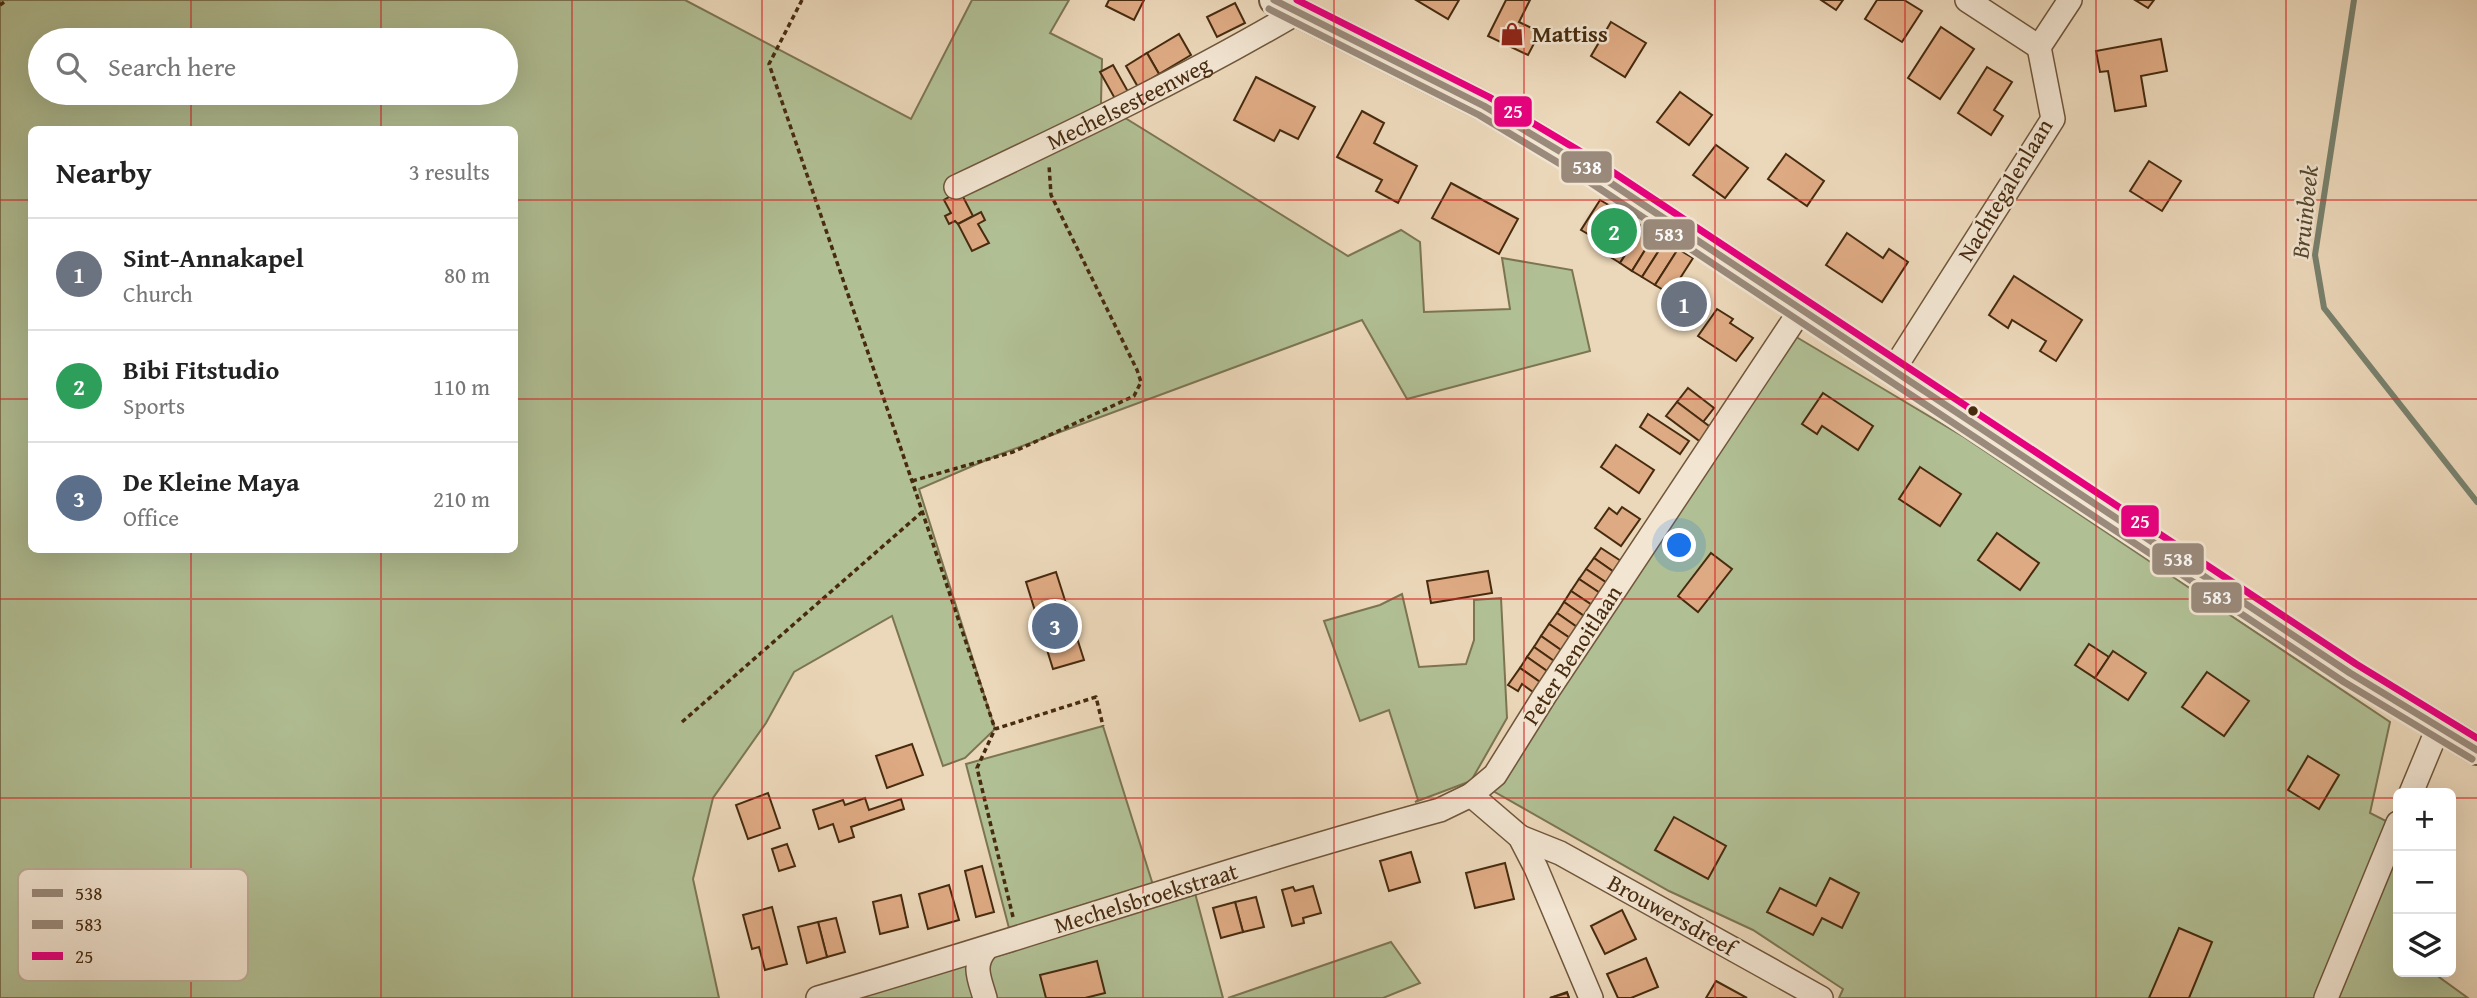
<!DOCTYPE html>
<meta charset="utf-8">
<style>
:root{--surface:#fff;--page:#f2f2f2;--text:#222;--muted:#767676;--line:#e0e0e0;--accent:#2563eb}
body{margin:0;font-family:"Gentium Book Plus",serif;background:var(--page);color:var(--text)}
.controls{position:absolute;right:21px;bottom:21px;display:grid;overflow:hidden;border-radius:10px;box-shadow:0 7px 28px #0002}
.controls button{width:63px;height:63px;display:grid;place-items:center;padding:0;border:0;border-bottom:2px solid var(--line);background:var(--surface);color:var(--text);font:35px sans-serif}
.you{position:absolute;left:1680px;top:546px;width:24px;height:24px;margin:-18px;border:5px solid #fff;border-radius:50%;background:#1a73e8;box-shadow:0 0 0 10px #1a73e833}
.badge{display:grid;place-items:center;width:46px;height:46px;border-radius:50%;background:var(--accent);color:#fff;font-size:23px;font-weight:700}
.pin{position:absolute;translate:-50% -50%;border:4px solid #fff;box-shadow:0 2px 7px #0006}
.list{margin:0;padding:0;list-style:none}
h2{display:flex;justify-content:space-between;align-items:center;height:91px;margin:0;padding:0 28px;font-size:30px}
h2 small{font-size:23px;font-weight:400;color:var(--muted)}
.list li{display:grid;grid-template-columns:46px 1fr auto;gap:21px;align-items:center;box-sizing:border-box;height:112px;padding:0 28px;border-top:2px solid var(--line)}
.list b{display:block;font-size:26px;white-space:nowrap}
.list p{margin:0;font-size:23px;white-space:nowrap;color:var(--muted)}
.list em{font-size:23px;font-style:normal;color:var(--muted)}
.icon{flex:none;width:38px;height:38px;fill:none;stroke:currentColor;stroke-width:2;stroke-linecap:round;stroke-linejoin:round}
.map{position:relative;flex:none;width:2477px;height:998px;overflow:hidden}
.search{position:absolute;background:var(--surface);box-shadow:0 7px 28px #0002;left:28px;top:28px;width:490px;height:77px;display:flex;align-items:center;gap:18px;box-sizing:border-box;padding:0 24px;border-radius:38px;color:var(--muted);font-size:26px}
.panel{position:absolute;background:var(--surface);box-shadow:0 7px 28px #0002;left:28px;top:126px;width:490px;height:427px;border-radius:10px}
.map>svg:first-child{display:block}
.green{fill:#b1bf94;stroke:#7c7552;stroke-width:2;fill-rule:evenodd}
.lines{fill:none;stroke-linecap:round;stroke-linejoin:round}
.stream{stroke:#78816d;stroke-width:6}
.building{fill:#deaa83;stroke:#472b0f;stroke-width:2}
.minor-casing{stroke:#70563a;stroke-width:26}
.tertiary-casing{stroke:#70563a;stroke-width:32}
.path{stroke:#472b0f;stroke-width:3.5;stroke-dasharray:5 3.5;stroke-linecap:butt}
.minor{stroke:#f2e5d2;stroke-width:23}
.tertiary{stroke:#f2e5d2;stroke-width:28}
.bus-1-casing{stroke:#f2e5d2;stroke-width:12}
.bus-2-casing{stroke:#f2e5d2;stroke-width:12}
.bus-3-casing{stroke:#f2e5d2;stroke-width:12}
.bus-1{stroke:#9a8a7b;stroke-width:7}
.bus-2{stroke:#9a8a7b;stroke-width:7}
.bus-3{stroke:#e6007e;stroke-width:7}
.grid{fill:none;stroke:#d62828;stroke-width:2;stroke-opacity:0.55}
.bus-dot{fill:#472b0f;stroke:#f2e5d2;stroke-width:2.5}
.labels{text-anchor:middle;stroke-width:5;stroke-linejoin:round;paint-order:stroke}
.poi-label{font-size:23px;font-weight:bold;fill:#472b0f;stroke:#f2e5d2;text-anchor:start}
.street-label{font-size:23px;fill:#472b0f;stroke:#f2e5d2}
.water-label{font-size:24px;font-style:italic;fill:#57482e;stroke:#f2e5d2}
.key{fill:#f2e5d2;stroke:#bfad98;stroke-width:2}
.key-label{font-size:19px;fill:#472b0f}
.line-badge{stroke:#f2e5d2;stroke-width:2.5}
.badge-label{font-size:19px;text-anchor:middle;font-weight:bold;fill:#fff}
</style>
<div class="map">
<svg width="2477" height="998" viewBox="0 0 2477 998">
<rect width="100%" height="100%" fill="#ebd7b9"/>
<filter id="stains"><feTurbulence type="fractalNoise" baseFrequency=".00286" numOctaves="4"/><feColorMatrix values="0 0 0 0 .2 0 0 0 0 .09 0 0 0 0 .02 0 0 0 .5 -.17"/></filter>
<radialGradient id="worn" r=".72"><stop offset=".6" stop-color="#630" stop-opacity="0"/><stop offset="1" stop-color="#630" stop-opacity=".3"/></radialGradient>
<g class="green">
<path d="M0,0H685L911,119L972,0H1069L1050,33L1102,59L1101,103L1348,256L1401,230L1420,242L1424,312L1510,309L1502,258L1572,270L1590,351L1407,399L1362,320L998,455L919,489L995,729L965,758L943,766L892,616L794,672L766,723L713,798L693,879L719,998H0ZM40,40H506V93H40ZM32,130H514V550H32Z"/>
<polygon points="1793,335 1964,437 2390,722 2370,813 2398,827 2398,972 2432,972 2468,998 1839,998 1843,989 1753,930 1669,891 1493,791"/>
<polygon points="1402,594 1419,667 1466,664 1474,640 1474,600 1501,598 1507,718 1471,781 1415,802 1418,800 1389,710 1360,721 1324,621 1380,605"/>
<polygon points="1103,726 1153,885 1195,893 1223,998 844,998 1015,951 966,764"/>
<polygon points="1391,942 1420,983 1383,998 1228,998"/>
</g>
<g class="lines">
<polyline class="stream" points="2354,0 2315,255 2324,308 2477,502"/>
</g>
<g class="building">
<polygon points="1109,0 1144,0 1134,20 1106,6"/>
<polygon points="1416,0 1459,0 1448,19"/>
<polygon points="1506,0 1530,0 1519,22 1540,32 1528,55 1488,36"/>
<polygon points="1821,0 1843,0 1836,10"/>
<polygon points="1877,0 1904,0 1922,11 1902,42 1865,19"/>
<polygon points="2135,0 2154,0 2148,8"/>
<polygon points="1235,3 1245,23 1217,37 1207,17"/>
<polygon points="1611,22 1646,43 1625,77 1591,56"/>
<polygon points="1941,27 1974,49 1940,99 1908,78"/>
<polygon points="1179,34 1191,55 1159,74 1147,53"/>
<polygon points="2161,39 2167,71 2141,76 2146,106 2115,111 2108,71 2100,72 2096,51"/>
<polygon points="1147,53 1159,74 1138,87 1126,66"/>
<polygon points="1113,65 1131,97 1118,104 1100,72"/>
<polygon points="1987,67 2012,82 1994,110 2003,116 1991,135 1958,113"/>
<polygon points="1256,77 1315,107 1298,139 1280,130 1274,141 1234,120"/>
<polygon points="1680,92 1712,115 1689,145 1657,122"/>
<polygon points="1362,111 1384,123 1374,143 1417,166 1398,203 1376,191 1382,180 1337,157"/>
<polygon points="1716,145 1748,168 1725,198 1693,175"/>
<polygon points="1786,154 1824,181 1807,206 1768,179"/>
<polygon points="2149,161 2181,181 2162,211 2130,191"/>
<polygon points="1451,183 1518,219 1499,254 1432,218"/>
<polygon points="960,191 973,216 958,224 955,221 949,224 945,216 951,213 944,200"/>
<polygon points="1600,200 1619,211 1600,241 1581,230"/>
<polygon points="1619,211 1630,219 1611,249 1600,241"/>
<polygon points="981,212 985,220 978,224 989,243 972,251 958,224"/>
<polygon points="1630,219 1643,227 1620,263 1607,255"/>
<polygon points="1643,227 1655,234 1632,271 1620,263"/>
<polygon points="1847,233 1883,258 1889,249 1908,262 1882,302 1826,265"/>
<polygon points="1655,234 1665,241 1642,277 1632,271"/>
<polygon points="1665,241 1678,249 1655,285 1642,277"/>
<polygon points="1678,249 1693,258 1670,294 1655,285"/>
<polygon points="2014,276 2082,320 2056,361 2040,351 2046,341 2012,320 2008,328 1989,315"/>
<circle cx="1684" cy="304" r="4.5"/>
<polygon points="1717,309 1733,319 1730,323 1753,338 1736,361 1698,336"/>
<polygon points="1688,388 1714,408 1703,422 1677,402"/>
<polygon points="1823,393 1873,426 1858,450 1822,426 1817,434 1802,424"/>
<polygon points="1677,402 1713,429 1702,443 1666,416"/>
<polygon points="1648,414 1689,441 1680,454 1640,427"/>
<polygon points="1616,445 1654,470 1639,493 1601,467"/>
<polygon points="1920,467 1961,494 1940,526 1899,499"/>
<polygon points="1622,507 1640,519 1621,546 1595,528 1609,508 1617,514"/>
<polygon points="1997,533 2039,563 2020,590 1978,560"/>
<polygon points="1601,548 1621,561 1614,572 1594,558"/>
<polygon points="1711,553 1732,569 1698,612 1678,596"/>
<polygon points="1594,558 1614,572 1607,583 1586,569"/>
<polygon points="1586,569 1607,583 1600,593 1579,579"/>
<polygon points="1488,571 1492,593 1431,603 1427,581"/>
<polygon points="1056,572 1084,660 1053,669 1026,582"/>
<polygon points="1579,579 1600,593 1592,605 1571,591"/>
<polygon points="1571,591 1592,605 1584,616 1564,602"/>
<polygon points="1564,602 1584,616 1577,627 1557,613"/>
<polygon points="1557,613 1577,627 1570,638 1549,624"/>
<polygon points="1549,624 1570,638 1561,650 1541,636"/>
<polygon points="1541,636 1561,650 1554,661 1534,647"/>
<polygon points="2089,644 2109,657 2095,678 2075,665"/>
<polygon points="1534,647 1554,661 1547,671 1527,657"/>
<polygon points="2113,651 2146,673 2128,700 2095,678"/>
<polygon points="1527,657 1547,671 1540,682 1520,668"/>
<polygon points="1520,668 1540,682 1533,692 1522,684 1518,691 1508,685"/>
<polygon points="2207,672 2249,701 2224,736 2182,707"/>
<polygon points="912,744 923,775 887,788 876,756"/>
<polygon points="2308,756 2339,775 2319,809 2288,790"/>
<polygon points="768,793 780,828 748,839 736,805"/>
<polygon points="865,798 869,810 901,799 904,809 851,827 854,837 839,842 833,824 819,829 813,810 843,800 845,805"/>
<polygon points="1674,817 1726,846 1708,879 1655,850"/>
<polygon points="787,844 795,866 779,871 772,849"/>
<polygon points="1411,852 1420,882 1389,891 1380,861"/>
<polygon points="1505,863 1514,899 1475,908 1466,873"/>
<polygon points="982,866 994,912 976,917 965,871"/>
<polygon points="1830,878 1859,893 1842,928 1822,918 1813,935 1767,912 1780,888 1816,906"/>
<polygon points="949,885 959,920 928,929 919,894"/>
<polygon points="1313,886 1321,913 1303,918 1304,923 1292,926 1282,890 1293,887 1295,891"/>
<polygon points="901,895 908,927 880,934 873,902"/>
<polygon points="1256,897 1264,927 1243,932 1235,902"/>
<polygon points="1235,902 1243,932 1221,938 1213,908"/>
<polygon points="772,907 787,964 765,970 759,947 752,949 743,915"/>
<polygon points="1622,910 1636,939 1605,954 1591,926"/>
<polygon points="836,918 845,952 827,957 818,922"/>
<polygon points="818,922 827,957 807,963 798,927"/>
<polygon points="2179,928 2212,942 2189,998 2149,998"/>
<polygon points="1646,958 1658,987 1631,998 1618,998 1607,974"/>
<polygon points="1097,961 1105,993 1085,998 1046,998 1040,975"/>
<polygon points="1716,981 1747,998 1706,998"/>
<polygon points="1567,992 1569,998 1550,998"/>
<polygon points="1567,993 1569,998 1550,998"/>
</g>
<g class="lines">
<g class="minor-casing">
<g id="minor">
<polyline points="1967,0 2039,47"/>
<path id="s1" d="M956,187C1072,132 1188,77 1298,12"/>
<polyline points="1892,372 2053,119 2039,47 2070,0"/>
<polyline points="2411,793 2438,728"/>
<polyline points="1471,795 1520,837 1536,868 1591,998"/>
<polyline points="1520,837 1560,853 1821,998"/>
<path d="M985,950C972,966 980,980 985,998"/>
<path d="M818,998C1026,938 1231,867 1440,810L1471,795L1495,775L1545,695L1800,311"/>
<polyline points="2326,998 2398,823"/>
</g>
</g>
<g class="tertiary-casing">
<polyline id="tertiary" points="1274,0 1484,106 1588,168 2350,673 2477,750"/>
</g>
<g class="path">
<polyline points="802,0 769,64 912,481 995,729"/>
<polyline points="0,5 7,0"/>
<polyline points="912,481 1013,452 1134,396 1141,382 1137,370 1051,195 1049,165"/>
<polyline points="682,722 922,512"/>
<polyline points="1013,917 977,768 995,729 1096,697 1103,726"/>
</g>
<use href="#minor" class="minor"/>
<use href="#tertiary" class="tertiary"/>
<g class="bus-1-casing">
<polyline id="bus-1" points="1274,0 1484,106 1588,168 2350,673 2477,750"/>
</g>
<g class="bus-2-casing">
<polyline id="bus-2" points="1269,9 1479,115 1582,177 2344,682 2472,759"/>
</g>
<g class="bus-3-casing">
<polyline id="bus-3" points="1297,0 1489,97 1593,159 2356,664 2477,738"/>
</g>
<use href="#bus-1" class="bus-1"/>
<use href="#bus-2" class="bus-2"/>
<use href="#bus-3" class="bus-3"/>
</g>
<path class="grid" d="M191,0V40M381,0V40M572,0V998M762,0V998M953,0V998M1143,0V998M1334,0V998M1524,0V998M1715,0V998M1905,0V998M2096,0V998M2286,0V998M191,93V130M381,93V130M0,200H32M514,200H2477M0,399H32M514,399H2477M191,550V998M381,550V998M0,599H2477M0,798H2398M2451,798H2477"/>
<defs>
<g id="shop-bare" transform="scale(1.89)"><path d="M-5-2.5h2.3a2.7 3.5 0 0 1 5.4 0H5L5.5 6h-11ZM-1.5-2.5h3a1.5 2.3 0 0 0-3 0Z" fill="#8f2418" stroke="#f2e5d2" stroke-width="2.5" paint-order="stroke"/></g>
</defs>
<g fill-rule="evenodd">
<use href="#shop-bare" x="1512" y="34"/>
</g>
<circle class="bus-dot" cx="1973" cy="411" r="6"/>
<g class="labels">
<g class="poi-label">
<text x="1532" y="42">Mattiss</text>
</g>
<g class="street-label">
<text dy="8" stroke="none"><textPath href="#s1" startOffset="192">Mechelsesteenweg</textPath></text>
<text transform="translate(2005 190) rotate(-59)" y="8">Nachtegalenlaan</text>
<text transform="translate(1572 655) rotate(-57)" y="8">Peter Benoitlaan</text>
<text transform="translate(1146 898) rotate(-17)" y="8">Mechelsbroekstraat</text>
<text transform="translate(1672 915) rotate(29)" y="8">Brouwersdreef</text>
</g>
<g class="water-label">
<text transform="translate(2305 212) rotate(-84)" y="8">Bruinbeek</text>
</g>
</g>
<rect x="18" y="869" width="230" height="112" rx="10" class="key"/>
<rect x="32" y="889" width="31" height="8" fill="#9a8a7b"/>
<rect x="32" y="920" width="31" height="9" fill="#9a8a7b"/>
<rect x="32" y="952" width="31" height="8" fill="#e6007e"/>
<g class="key-label">
<text x="75" y="900">538</text>
<text x="75" y="931">583</text>
<text x="75" y="963">25</text>
</g>
<g class="line-badge">
<rect x="1493" y="95" width="40" height="33" rx="7" fill="#e6007e"/>
<rect x="1560" y="150" width="53" height="34" rx="7" fill="#9a8a7b"/>
<rect x="1642" y="218" width="54" height="33" rx="7" fill="#9a8a7b"/>
<rect x="2120" y="504" width="40" height="34" rx="7" fill="#e6007e"/>
<rect x="2151" y="542" width="54" height="34" rx="7" fill="#9a8a7b"/>
<rect x="2190" y="581" width="53" height="33" rx="7" fill="#9a8a7b"/>
</g>
<g class="badge-label">
<text x="1513" y="118">25</text>
<text x="1587" y="174">538</text>
<text x="1669" y="241">583</text>
<text x="2140" y="528">25</text>
<text x="2178" y="566">538</text>
<text x="2217" y="604">583</text>
</g>
<rect width="100%" height="100%" filter="url(#stains)"/>
<rect width="100%" height="100%" fill="url(#worn)"/>
</svg>
<div class="controls">
<button>+</button>
<button>−</button>
<button><svg class="icon" aria-label="layers" viewBox="0 0 24 24"><path d="M12 4l9 5-9 5-9-5zM3 14l9 5 9-5"/></svg></button>
</div>
<div class="you"></div>
<div class="pin badge" style="left:1684px;top:304px;background:#6b7280">1</div>
<div class="pin badge" style="left:1614px;top:231px;background:#2e9e5b">2</div>
<div class="pin badge" style="left:1055px;top:626px;background:#5c6f8a">3</div>
<div class="search"><svg class="icon" aria-label="search" viewBox="0 0 24 24"><circle cx="10" cy="10" r="6"/><path d="M15 15l6 6"/></svg>Search here</div>
<section class="panel">
<h2>Nearby<small>3 results</small></h2>
<ul class="list">
<li><span class="badge" style="background:#6b7280">1</span><div><b>Sint-Annakapel</b><p>Church</p></div><em>80 m</em></li>
<li><span class="badge" style="background:#2e9e5b">2</span><div><b>Bibi Fitstudio</b><p>Sports</p></div><em>110 m</em></li>
<li><span class="badge" style="background:#5c6f8a">3</span><div><b>De Kleine Maya</b><p>Office</p></div><em>210 m</em></li>
</ul>
</section>
</div>
